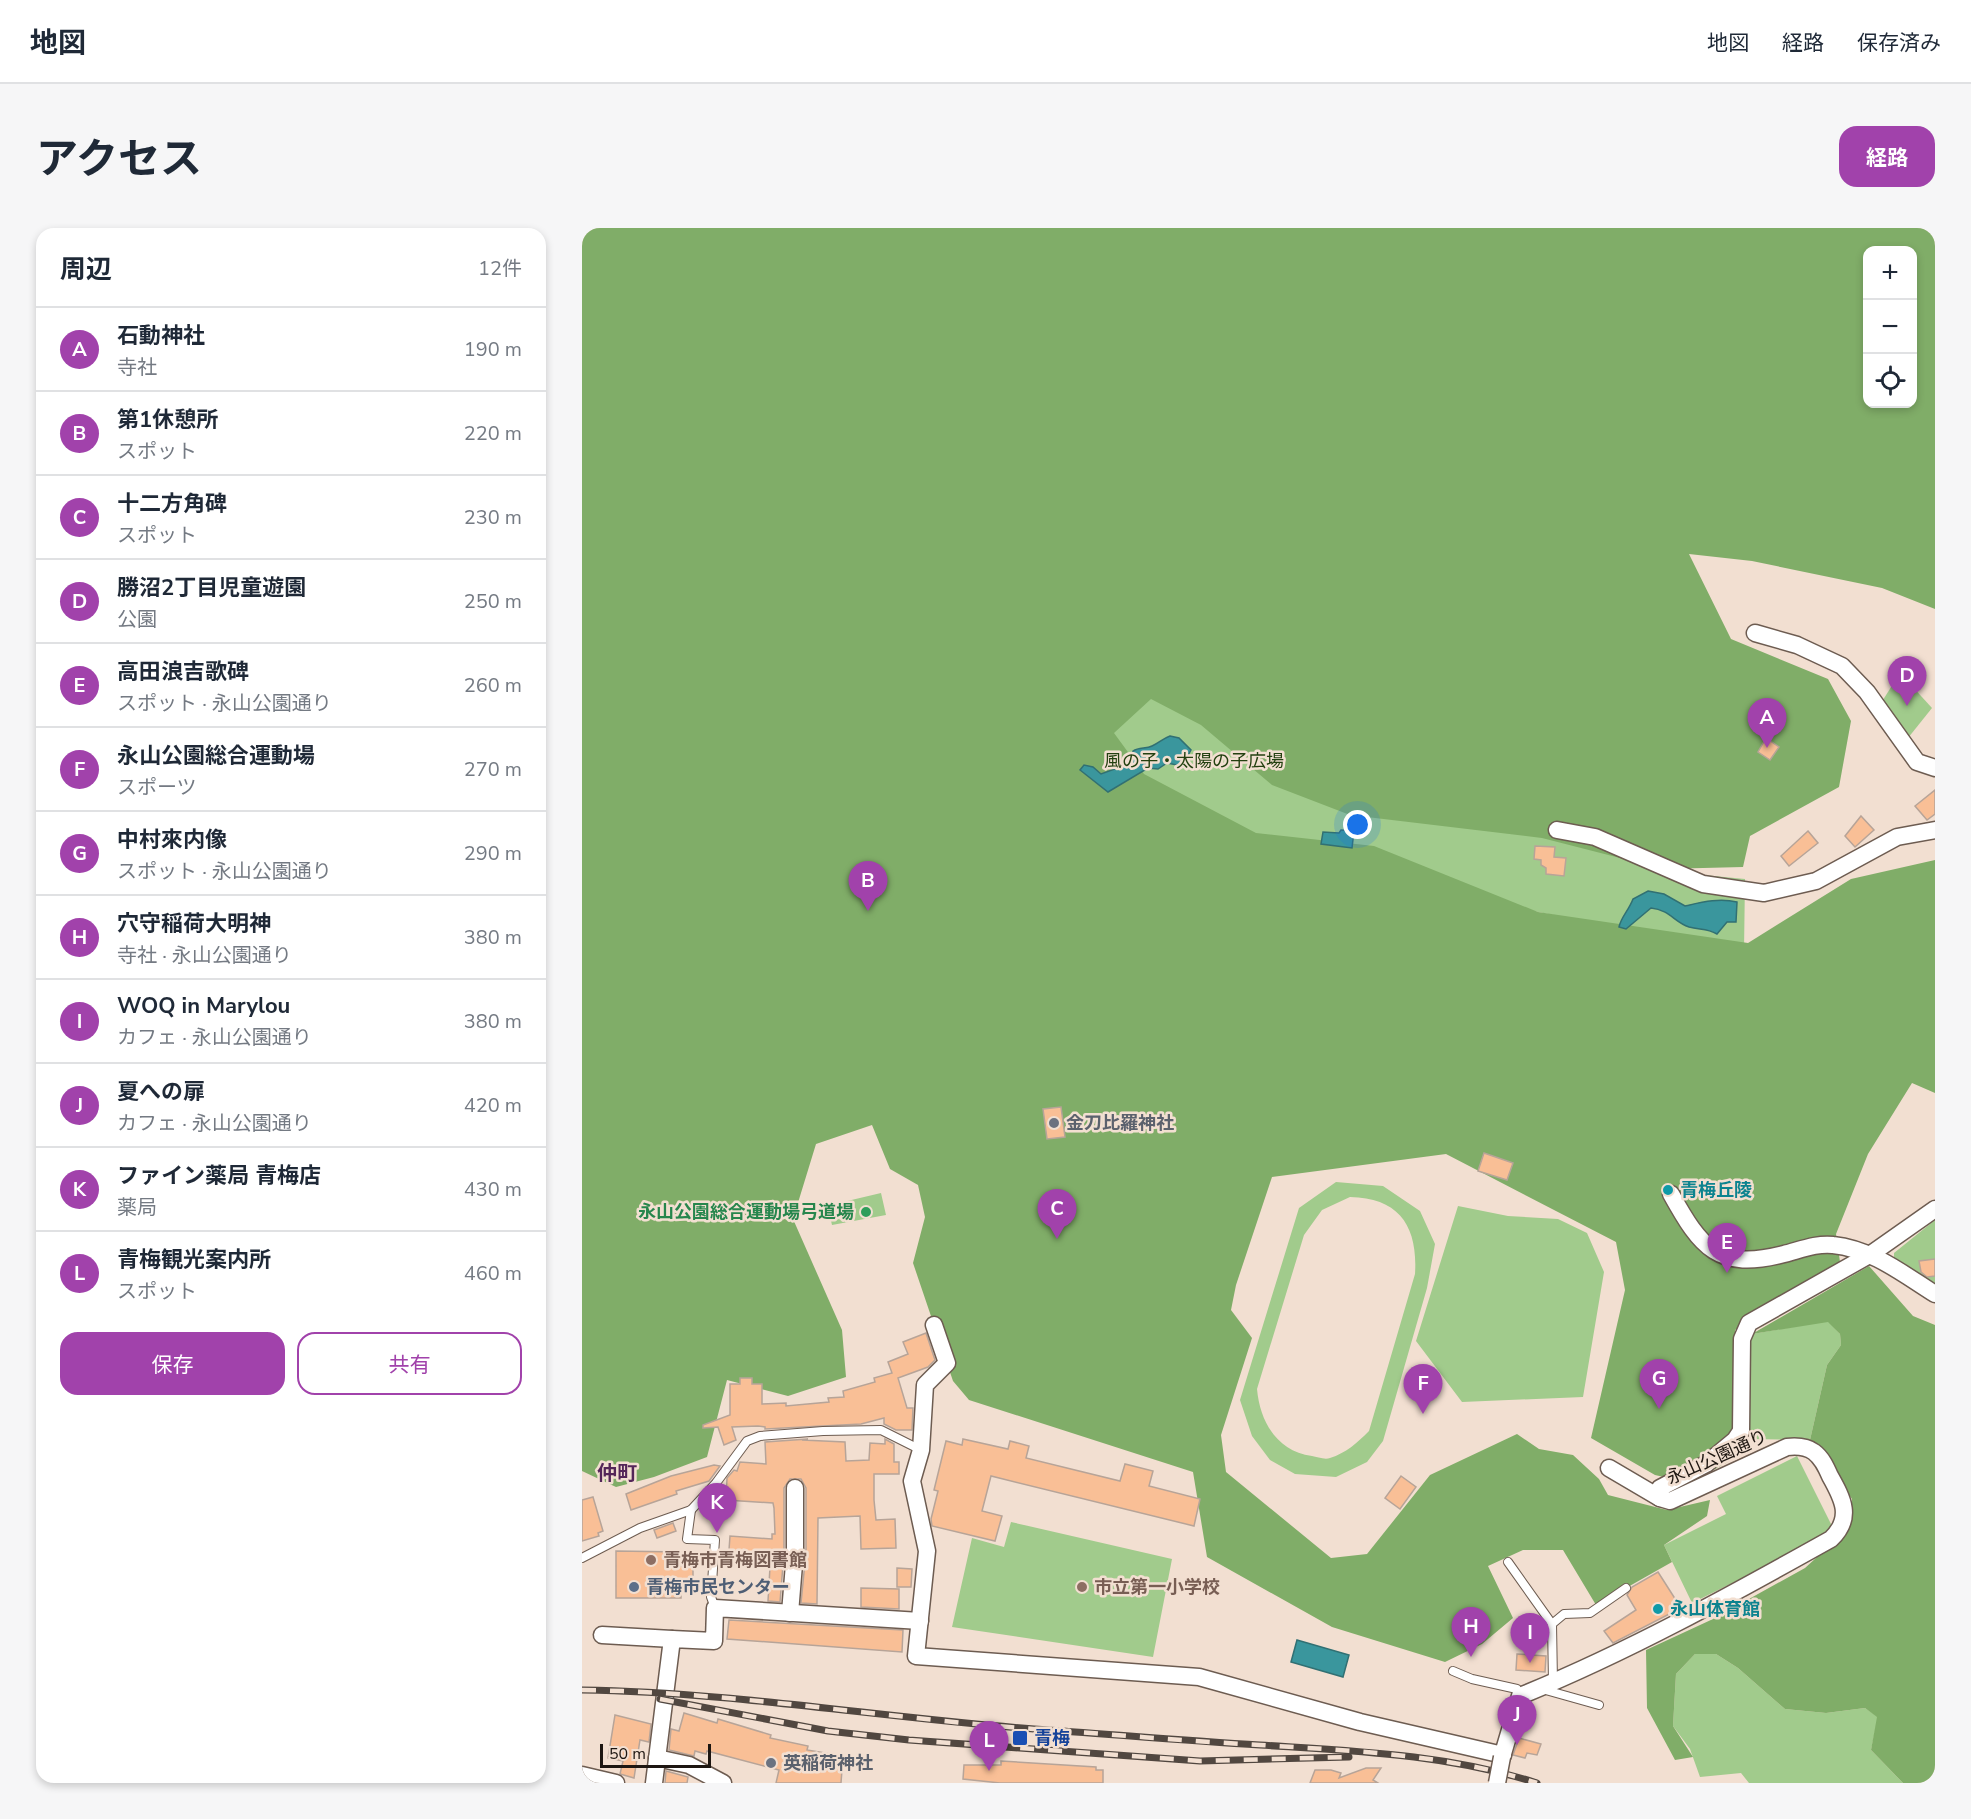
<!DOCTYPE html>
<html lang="ja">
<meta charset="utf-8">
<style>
:root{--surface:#fff;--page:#f6f6f7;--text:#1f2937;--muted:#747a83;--line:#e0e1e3;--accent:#a142ab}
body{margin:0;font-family:"Nunito Sans","Noto Sans JP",sans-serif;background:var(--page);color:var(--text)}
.controls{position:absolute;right:18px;top:18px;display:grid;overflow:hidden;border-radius:12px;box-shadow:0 3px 9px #0003}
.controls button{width:54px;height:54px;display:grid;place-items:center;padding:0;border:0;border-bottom:2px solid var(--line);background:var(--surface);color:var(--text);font:30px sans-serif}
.scale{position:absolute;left:18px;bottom:15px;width:111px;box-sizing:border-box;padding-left:6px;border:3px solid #1d1611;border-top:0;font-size:16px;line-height:21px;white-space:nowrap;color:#1d1611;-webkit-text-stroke:4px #f2dfd1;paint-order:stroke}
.you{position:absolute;left:776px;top:597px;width:21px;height:21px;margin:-15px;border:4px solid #fff;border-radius:50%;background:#1a73e8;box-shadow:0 0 0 9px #1a73e833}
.badge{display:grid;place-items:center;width:39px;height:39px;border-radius:50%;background:var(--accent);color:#fff;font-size:20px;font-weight:700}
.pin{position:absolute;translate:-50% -50px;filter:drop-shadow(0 2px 3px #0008)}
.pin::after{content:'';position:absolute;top:32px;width:21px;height:18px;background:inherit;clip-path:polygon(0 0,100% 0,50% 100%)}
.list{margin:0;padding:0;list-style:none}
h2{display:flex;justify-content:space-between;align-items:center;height:78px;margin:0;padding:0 24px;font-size:26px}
h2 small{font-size:20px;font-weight:400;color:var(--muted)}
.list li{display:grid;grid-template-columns:39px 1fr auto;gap:18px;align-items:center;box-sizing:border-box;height:84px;padding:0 24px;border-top:2px solid var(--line)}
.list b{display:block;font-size:22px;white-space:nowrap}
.list p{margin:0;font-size:20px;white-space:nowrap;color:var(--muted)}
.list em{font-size:20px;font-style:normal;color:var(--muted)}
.actions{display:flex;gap:12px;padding:18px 24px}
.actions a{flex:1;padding:14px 0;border:2px solid var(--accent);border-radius:18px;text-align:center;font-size:21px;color:var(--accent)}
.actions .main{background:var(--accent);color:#fff}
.icon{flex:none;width:33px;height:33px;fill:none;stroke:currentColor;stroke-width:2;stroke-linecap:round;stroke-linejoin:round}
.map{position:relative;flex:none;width:1353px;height:1555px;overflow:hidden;border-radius:18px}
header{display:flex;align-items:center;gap:36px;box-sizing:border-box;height:84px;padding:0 30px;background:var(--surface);border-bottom:2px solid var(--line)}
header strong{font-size:28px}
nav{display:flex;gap:33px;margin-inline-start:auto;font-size:21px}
.intro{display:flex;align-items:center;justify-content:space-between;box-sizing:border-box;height:144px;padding:0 36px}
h1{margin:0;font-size:42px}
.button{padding:15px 27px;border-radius:18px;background:var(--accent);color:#fff;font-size:21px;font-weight:700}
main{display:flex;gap:36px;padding:0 36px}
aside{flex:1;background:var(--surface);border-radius:18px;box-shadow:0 3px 9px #0003}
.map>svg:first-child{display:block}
.green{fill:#a1cb8c;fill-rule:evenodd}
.forest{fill:#80ad68;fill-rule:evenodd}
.water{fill:#3a969d;stroke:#317073;stroke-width:1.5}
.building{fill:#f9bf96;stroke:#b7a498;stroke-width:1.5}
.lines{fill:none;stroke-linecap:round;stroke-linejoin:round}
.service-casing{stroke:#6d5c51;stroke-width:10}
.minor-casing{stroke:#6d5c51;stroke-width:19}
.service{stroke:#fff;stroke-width:8}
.minor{stroke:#fff;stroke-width:16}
.rail-casing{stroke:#514740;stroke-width:7}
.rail{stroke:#f2dfd1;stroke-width:4.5;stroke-dasharray:14;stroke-linecap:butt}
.minor-bridge-casing{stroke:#6d5c51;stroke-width:19;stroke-linecap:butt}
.minor-bridge{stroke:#fff;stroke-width:16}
.worship-dot{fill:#6b7280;stroke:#f2dfd1;stroke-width:2}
.culture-dot{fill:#0f9aa8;stroke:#f2dfd1;stroke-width:2}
.leisure-dot{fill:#2e9e5b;stroke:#f2dfd1;stroke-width:2}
.education-dot{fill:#8d6e63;stroke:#f2dfd1;stroke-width:2}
.service-dot{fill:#5c6f8a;stroke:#f2dfd1;stroke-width:2}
.transit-dot{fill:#1a4fb4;stroke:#f2dfd1;stroke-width:2}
.labels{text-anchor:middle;stroke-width:5;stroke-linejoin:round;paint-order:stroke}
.park-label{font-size:18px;fill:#234010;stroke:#f2dfd1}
.worship-label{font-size:18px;font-weight:bold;fill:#5b616d;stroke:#f2dfd1;text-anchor:start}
.culture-label{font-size:18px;font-weight:bold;fill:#0d838f;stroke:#f2dfd1;text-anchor:start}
.leisure-label{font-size:18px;font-weight:bold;fill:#27864d;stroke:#f2dfd1;text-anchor:end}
.street-label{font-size:18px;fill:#1d1611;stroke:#f2dfd1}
.education-label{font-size:18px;font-weight:bold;fill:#785e54;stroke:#f2dfd1;text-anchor:start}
.service-label{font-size:18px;font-weight:bold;fill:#4e5e75;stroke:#f2dfd1;text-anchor:start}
.transit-label{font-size:18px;font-weight:bold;fill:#164399;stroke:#f2dfd1;text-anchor:start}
.neighbourhood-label{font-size:20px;font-weight:bold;fill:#542659;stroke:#f2dfd1}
</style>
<header>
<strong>地図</strong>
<nav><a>地図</a><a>経路</a><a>保存済み</a></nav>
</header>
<div class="intro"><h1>アクセス</h1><a class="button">経路</a></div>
<main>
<aside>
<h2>周辺<small>12件</small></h2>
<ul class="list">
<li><span class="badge">A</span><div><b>石動神社</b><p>寺社</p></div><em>190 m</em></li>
<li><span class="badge">B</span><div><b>第1休憩所</b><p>スポット</p></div><em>220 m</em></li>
<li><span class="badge">C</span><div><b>十二方角碑</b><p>スポット</p></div><em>230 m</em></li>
<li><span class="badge">D</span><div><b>勝沼2丁目児童遊園</b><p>公園</p></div><em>250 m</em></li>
<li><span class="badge">E</span><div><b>高田浪吉歌碑</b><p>スポット · 永山公園通り</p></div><em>260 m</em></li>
<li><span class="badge">F</span><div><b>永山公園総合運動場</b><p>スポーツ</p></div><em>270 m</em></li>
<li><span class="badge">G</span><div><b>中村來内像</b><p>スポット · 永山公園通り</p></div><em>290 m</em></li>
<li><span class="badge">H</span><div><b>穴守稲荷大明神</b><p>寺社 · 永山公園通り</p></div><em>380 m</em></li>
<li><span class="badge">I</span><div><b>WOQ in Marylou</b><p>カフェ · 永山公園通り</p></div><em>380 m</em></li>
<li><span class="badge">J</span><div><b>夏への扉</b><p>カフェ · 永山公園通り</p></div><em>420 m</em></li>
<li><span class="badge">K</span><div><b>ファイン薬局 青梅店</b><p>薬局</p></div><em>430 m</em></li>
<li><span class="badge">L</span><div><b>青梅観光案内所</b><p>スポット</p></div><em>460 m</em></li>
</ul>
<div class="actions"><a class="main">保存</a><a>共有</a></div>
</aside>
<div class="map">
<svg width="1353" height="1555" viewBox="0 0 1353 1555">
<rect width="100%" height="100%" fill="#f2dfd1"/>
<g class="green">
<polygon points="1318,445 1350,480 1326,510 1299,475"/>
<polygon points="557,452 962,603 1080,643 1163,651 1162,723 956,684 663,624 430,465"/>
<path d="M754,954L801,958L838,983L853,1016L845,1060L801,1213L785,1234L754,1249L713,1246L688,1232L670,1208L658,1172L717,980ZM768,969C818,970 836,999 833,1046L787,1203C775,1215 764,1225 748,1230C743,1232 735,1229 730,1228C695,1223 678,1194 675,1161L722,1007L740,982Z"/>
<polygon points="299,965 304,987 250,997 246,980 257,978 260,989 264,988 261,974"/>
<polygon points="876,978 926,988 976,991 1005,1005 1022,1044 1001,1169 880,1174 834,1113"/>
<polygon points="1353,992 1353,1059 1312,1033 1312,1025"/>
<polygon points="1246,1093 1258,1106 1259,1117 1245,1137 1228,1212 1168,1211 1166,1117 1170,1106"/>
<polygon points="1215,1228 1253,1304 1110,1375 1082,1317 1144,1286 1135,1268"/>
<polygon points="429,1294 590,1331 571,1429 370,1399 390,1310 422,1319"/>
<polygon points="1113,1426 1134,1426 1156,1440 1203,1481 1244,1485 1283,1480 1296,1489 1289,1522 1321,1555 1167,1555 1159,1545 1118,1549 1108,1521 1091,1498 1094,1446"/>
</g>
<g class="forest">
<path d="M0,0H1353V381L1300,360L1170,333L1107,326L1149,411L1246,451L1269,493L1257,559L1168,608L1161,639L1081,641L960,610L768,587L690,557L619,497L569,471L532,505L562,546L674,605L792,618L956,684L1166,715L1269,651L1353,632V865L1330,855L1286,926L1254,1006L1258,1034L1153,1102L1162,1225L1108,1255L1073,1247L1009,1210L1043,1062L1034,1014L864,926L690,949L654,1057L649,1082L670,1110L639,1207L644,1244L749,1330L785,1326L848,1247L935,1206L957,1221L991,1227L1017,1251L1026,1267L1085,1282L1128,1272L1125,1288L1082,1317L1090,1334L1014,1377L981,1322H941L906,1338L931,1390L900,1416L863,1434L750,1399L625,1329L611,1244L387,1172L371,1153L331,1035L343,989L336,957L308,941L290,897L234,916L211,991L260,1102L264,1149L206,1168L145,1152L125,1229L72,1249L34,1259L0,1243ZM1286,22H1330V176H1286Z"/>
<polygon points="1287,1038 1331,1088 1353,1097 1353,1555 1321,1555 1289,1522 1295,1489 1283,1480 1244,1485 1203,1481 1156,1440 1134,1426 1113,1426 1094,1446 1091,1498 1111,1529 1093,1532 1065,1480 1064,1422 1131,1391 1223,1340 1267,1300 1270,1271 1228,1212 1245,1137 1259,1117 1258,1106 1246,1094 1170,1106"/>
</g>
<g class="water">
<path d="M588,508L597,510L609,522L600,538L585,535L576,541L566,540L526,564L498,542L502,537L511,539L519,546L547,536L551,523C557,519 564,521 570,518C577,515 580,511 588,508Z"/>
<polygon points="759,602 772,603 770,620 739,616 741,604 757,605"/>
<path d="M1066,663L1082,666L1103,678C1121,674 1137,670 1155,674L1154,694H1145L1135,706C1125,700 1118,702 1107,699C1092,694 1088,682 1069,680L1044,701L1037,699C1039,689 1047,682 1051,671Z"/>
<polygon points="715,1412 767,1427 761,1449 709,1434"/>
</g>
<g class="building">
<polygon points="1184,510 1197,519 1188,532 1176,524"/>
<polygon points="1353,562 1353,586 1345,592 1333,578"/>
<polygon points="1279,588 1292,602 1273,619 1263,608"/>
<polygon points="1226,603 1236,615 1207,638 1199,628"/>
<polygon points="953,618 973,619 972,629 984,630 982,648 964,646 964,640 959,637 959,632 952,631"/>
<polygon points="479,879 483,909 465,911 461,881"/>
<polygon points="902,925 931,935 925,952 896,943"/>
<polygon points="1353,1031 1353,1048 1345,1049 1339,1044 1337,1033"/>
<polygon points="344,1105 353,1132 346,1139 316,1150 325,1180 331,1180 330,1202 314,1202 302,1196 302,1190 279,1196 183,1201 183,1199 176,1198 150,1199 154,1212 142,1217 136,1199 121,1200 121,1197 148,1187 148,1156 158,1156 158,1150 170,1150 170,1156 180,1156 180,1176 204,1175 204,1178 247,1174 246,1170 262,1169 261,1163 293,1154 292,1150 310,1145 306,1134 326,1126 321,1114"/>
<polygon points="226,1211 220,1212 263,1214 264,1233 287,1232 288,1215 303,1216 303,1211 312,1216 312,1234 317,1234 317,1246 292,1246 292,1272 294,1292 313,1291 314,1320 279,1321 278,1288 236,1290 235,1376 219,1375 224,1324 224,1260 219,1251 208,1251 202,1260 202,1324 198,1374 186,1373 188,1339 146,1336 148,1308 190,1311 190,1306 193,1306 192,1280 191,1275 144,1272 145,1250 152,1242 155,1243 158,1234 184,1236 183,1214"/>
<polygon points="381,1211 426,1221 428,1213 447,1218 444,1230 538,1253 543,1236 571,1243 567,1258 618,1271 612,1298 409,1248 400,1283 420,1288 413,1313 350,1298 349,1291 356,1263 352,1262 364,1213 380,1217"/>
<polygon points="132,1237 138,1238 127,1253 94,1263 95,1266 49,1282 44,1266 89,1248"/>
<polygon points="819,1248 834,1259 818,1281 803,1270"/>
<polygon points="11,1269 21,1303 16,1305 17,1308 0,1313 0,1272"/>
<polygon points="91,1295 94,1303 75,1310 72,1302"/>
<polygon points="34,1323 99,1324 99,1338 111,1338 111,1358 99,1358 99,1370 34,1370"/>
<polygon points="315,1340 330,1341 329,1359 315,1359"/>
<polygon points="1076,1344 1099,1380 1031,1415 1022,1403 1054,1382 1045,1367 1050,1359"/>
<polygon points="279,1360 317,1361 317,1381 279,1379"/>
<polygon points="147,1392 321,1402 320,1424 145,1411"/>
<polygon points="935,1426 964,1428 963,1444 934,1442"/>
<polygon points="102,1485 135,1495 136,1491 189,1507 188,1510 226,1518 225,1522 261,1528 259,1555 194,1555 197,1542 125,1523 124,1526 113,1523 112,1528 87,1522 89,1501 97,1503"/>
<polygon points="33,1487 69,1496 67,1514 58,1512 52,1550 38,1546 41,1533 26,1530"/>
<polygon points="937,1510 959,1516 955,1527 945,1525 943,1530 931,1527"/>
<polygon points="419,1533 514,1539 514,1542 521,1542 521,1555 418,1555 381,1551 382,1537 419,1537"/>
<polygon points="784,1540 799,1540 791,1552 796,1555 728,1555 733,1542 749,1542 759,1545 757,1550"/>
<polygon points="84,1543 106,1549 105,1555 83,1555"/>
</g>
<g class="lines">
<g class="service-casing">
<g id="service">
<polyline points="109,1282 105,1311 133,1312 129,1369 133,1380"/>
<polyline points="0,1330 58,1300 109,1282 134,1255 165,1213 178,1208 241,1203 299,1202 339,1222"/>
<polyline points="926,1334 970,1396 971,1454"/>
<polyline points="970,1396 982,1386 1008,1385 1044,1360"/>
<polyline points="871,1443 890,1451 935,1461 938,1468"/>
<polyline points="960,1461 1017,1477"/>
</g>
</g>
<g class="minor-casing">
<g id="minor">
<polyline points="1173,405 1215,417 1260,438 1285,464 1335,534 1353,540"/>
<polyline points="975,602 1013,609 1121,656 1182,665 1234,653 1315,609 1353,602"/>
<path d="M1089,966C1119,1020 1136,1043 1202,1026C1218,1022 1235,1015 1251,1017C1290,1021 1321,1046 1353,1066"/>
<polyline points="352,1097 365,1135 343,1157 339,1222 330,1253 345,1323 334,1428 617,1449 778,1494 921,1527"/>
<polyline points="1027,1240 1078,1270"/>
<polyline points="208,1385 213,1324 213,1260"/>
<polyline points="20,1407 90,1411"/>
<path d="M920,1529L938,1468C1046,1424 1147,1368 1249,1311C1271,1290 1261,1271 1248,1248C1244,1239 1240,1230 1232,1224C1224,1218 1214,1218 1205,1219L1088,1273L1078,1270V1260L1124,1236L1153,1212L1159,1203L1160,1111L1167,1095L1289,1026L1353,981"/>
<polyline points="75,1530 107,1537 141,1555"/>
<polyline points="0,1547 34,1555"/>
<polyline points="72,1555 90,1411 132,1413 133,1380 338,1393"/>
</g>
</g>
<use href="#service" class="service"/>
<use href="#minor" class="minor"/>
<g class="rail-casing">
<g id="rail">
<path d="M0,1462C151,1464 301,1490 452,1501C527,1506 603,1513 678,1517C772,1523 865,1526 955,1555"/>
<polyline points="78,1471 246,1503 327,1512 618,1533 767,1529"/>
</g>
</g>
<use href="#rail" class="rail"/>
<g class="minor-bridge-casing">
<polyline id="minor-bridge" points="915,1555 920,1529"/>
</g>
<use href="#minor-bridge" class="minor-bridge"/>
</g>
<g class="worship-dot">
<circle cx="472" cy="895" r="6"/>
<circle cx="189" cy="1535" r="6"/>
</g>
<g class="culture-dot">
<circle cx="1086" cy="962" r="6"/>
<circle cx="1076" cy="1381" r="6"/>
</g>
<circle class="leisure-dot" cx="284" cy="984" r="6"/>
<g class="education-dot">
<circle cx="69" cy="1332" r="6"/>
<circle cx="500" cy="1359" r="6"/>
</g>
<circle class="service-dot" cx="52" cy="1359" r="6"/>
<rect class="transit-dot" x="430" y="1502" width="16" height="16" rx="3"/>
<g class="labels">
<g class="park-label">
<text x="612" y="539">風の子・太陽の子広場</text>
</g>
<g class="worship-label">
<text x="484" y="901">金刀比羅神社</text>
<text x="201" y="1541">英稲荷神社</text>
</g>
<g class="culture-label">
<text x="1098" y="968">青梅丘陵</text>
<text x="1088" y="1387">永山体育館</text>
</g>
<g class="leisure-label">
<text x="272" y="990">永山公園総合運動場弓道場</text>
</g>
<g class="street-label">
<text transform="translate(1135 1229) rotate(-24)" y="6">永山公園通り</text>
</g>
<g class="education-label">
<text x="81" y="1338">青梅市青梅図書館</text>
<text x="512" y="1365">市立第一小学校</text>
</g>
<g class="service-label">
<text x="64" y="1365">青梅市民センター</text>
</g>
<g class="transit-label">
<text x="452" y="1516">青梅</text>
</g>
<g class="neighbourhood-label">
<text x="35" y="1252">仲町</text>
</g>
</g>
</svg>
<div class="controls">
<button>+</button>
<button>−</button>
<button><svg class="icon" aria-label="locate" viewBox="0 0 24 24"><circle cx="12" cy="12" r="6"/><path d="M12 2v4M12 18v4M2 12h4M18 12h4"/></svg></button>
</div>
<div class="scale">50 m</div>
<div class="you"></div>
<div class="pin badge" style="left:1185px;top:520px">A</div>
<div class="pin badge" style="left:286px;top:683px">B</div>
<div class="pin badge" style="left:475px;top:1011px">C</div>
<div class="pin badge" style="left:1325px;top:478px">D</div>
<div class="pin badge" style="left:1145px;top:1045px">E</div>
<div class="pin badge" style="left:841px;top:1186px">F</div>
<div class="pin badge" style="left:1077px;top:1181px">G</div>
<div class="pin badge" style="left:889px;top:1429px">H</div>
<div class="pin badge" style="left:948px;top:1435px">I</div>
<div class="pin badge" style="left:935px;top:1517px">J</div>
<div class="pin badge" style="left:135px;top:1305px">K</div>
<div class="pin badge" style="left:407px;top:1543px">L</div>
</div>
</main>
